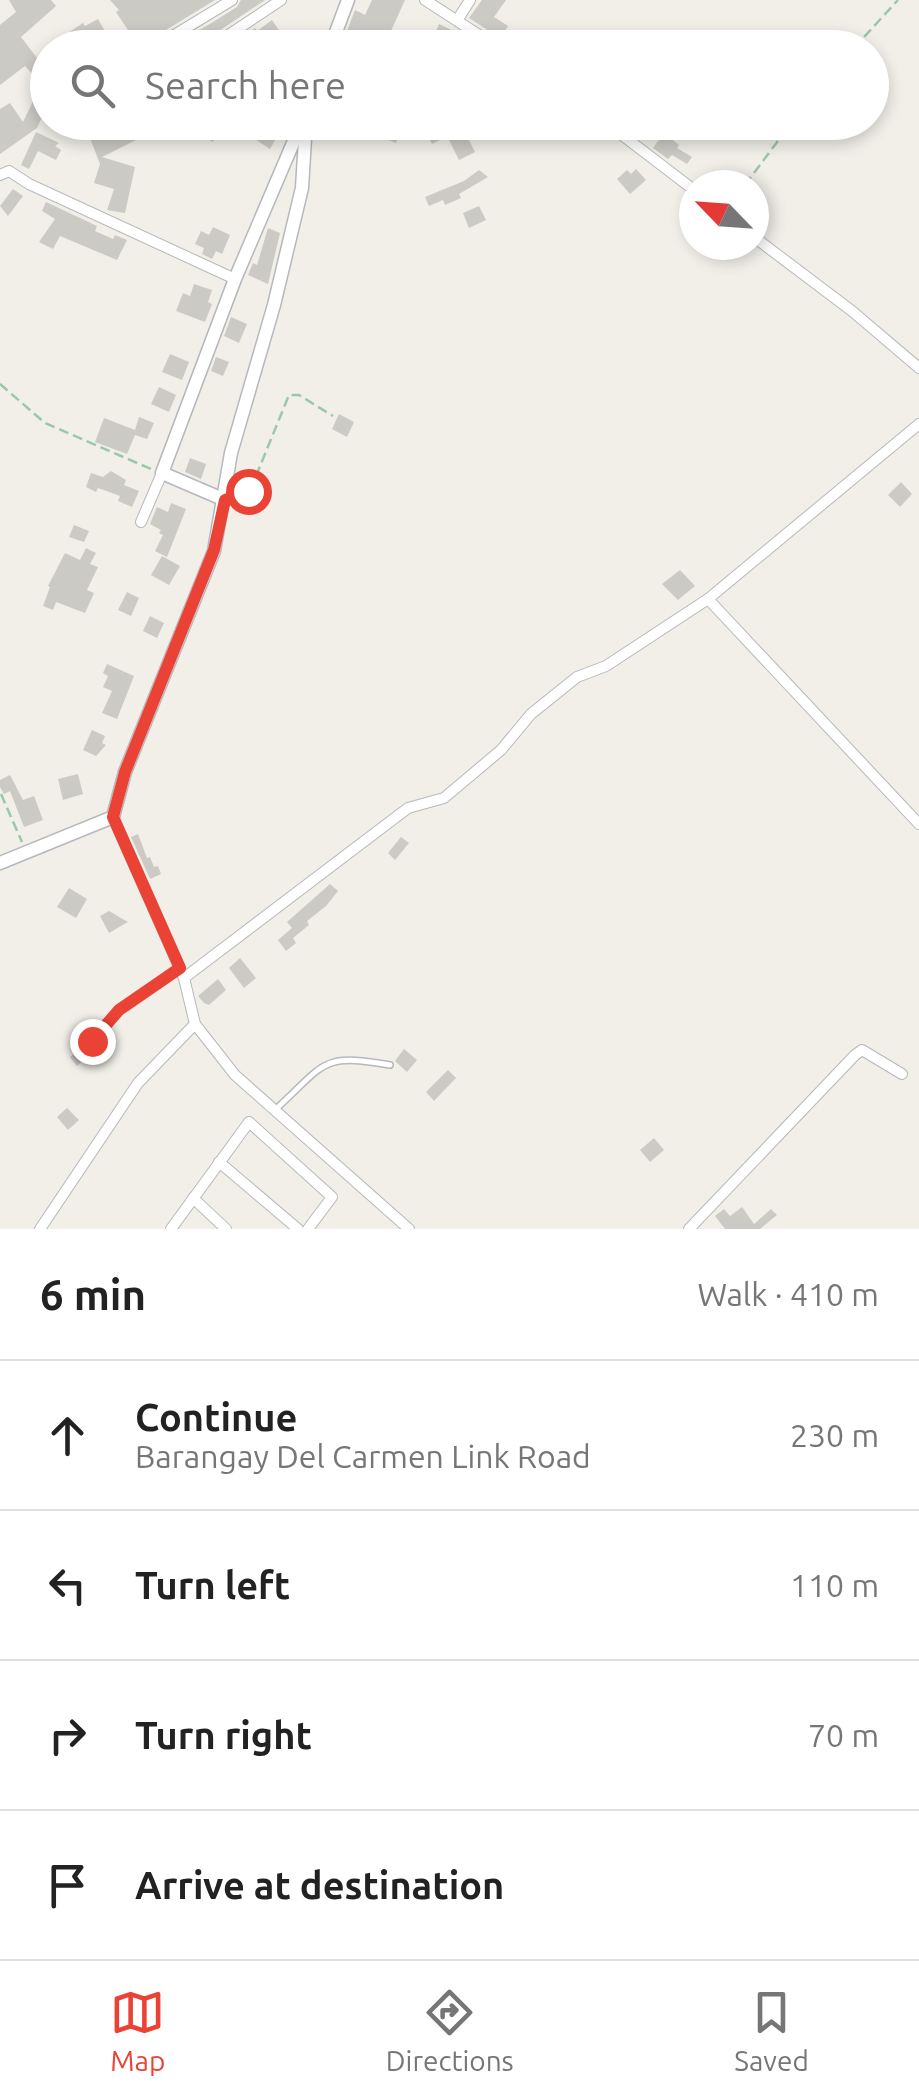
<!DOCTYPE html>
<meta charset="utf-8">
<style>
:root{--surface:#fff;--page:#f6f6f6;--text:#222;--muted:#767676;--line:#e0e0e0;--accent:#ea4335}
body{margin:0;font-family:Ubuntu,sans-serif;background:var(--page);color:var(--text)}
.compass{position:absolute;left:679px;top:170px;width:90px;height:90px;border-radius:50%;background:var(--surface);box-shadow:0 5px 15px #0003;rotate:295deg}
.stop{position:absolute;width:30px;height:30px;margin:-22px;border:8px solid #ea4335;border-radius:50%;background:#fff}
.stop.end{background:#ea4335;border-color:#fff;box-shadow:0 2px 10px #0008}
.list{margin:0;padding:0;list-style:none}
h2{display:flex;justify-content:space-between;align-items:center;height:130px;margin:0;padding:0 40px;font-size:42px}
h2 small{font-size:32px;font-weight:400;color:var(--muted)}
.list li{display:grid;grid-template-columns:65px 1fr auto;gap:30px;align-items:center;box-sizing:border-box;height:150px;padding:0 40px;border-top:2px solid var(--line)}
.list b{display:block;font-size:38px;white-space:nowrap}
.list p{margin:0;font-size:32px;white-space:nowrap;color:var(--muted)}
.list em{font-size:32px;font-style:normal;color:var(--muted)}
.icon{flex:none;width:55px;height:55px;fill:none;stroke:currentColor;stroke-width:2;stroke-linecap:round;stroke-linejoin:round}
.map{position:relative;flex:none;width:919px;height:1229px;overflow:hidden}
.search{position:absolute;background:var(--surface);box-shadow:0 5px 15px #0003;left:30px;right:30px;top:30px;height:110px;display:flex;align-items:center;gap:25px;box-sizing:border-box;padding:0 35px;border-radius:55px;color:var(--muted);font-size:38px}
.sheet{height:730px;background:var(--surface)}
nav{display:flex;justify-content:space-around;align-items:center;box-sizing:border-box;height:140px;border-top:2px solid var(--line);background:var(--surface);font-size:28px;color:var(--muted)}
nav a{display:grid;justify-items:center;gap:5px}
nav .on{color:var(--accent)}
.map>svg:first-child{display:block}
.building{fill:#cccac5}
.lines{fill:none;stroke-linecap:round;stroke-linejoin:round}
.service-casing{stroke:#b5b8bc;stroke-width:8}
.minor-casing{stroke:#b5b8bc;stroke-width:12}
.tertiary-casing{stroke:#b5b8bc;stroke-width:15}
.path{stroke:#9cc7a9;stroke-width:2.5;stroke-dasharray:10 5;stroke-linecap:butt}
.service{stroke:#fff;stroke-width:5}
.minor{stroke:#fff;stroke-width:10}
.tertiary{stroke:#fff;stroke-width:12}
.route{stroke:#ea4335;stroke-width:12}
</style>
<div class="map">
<svg width="919" height="1229" viewBox="0 0 919 1229">
<rect width="100%" height="100%" fill="#f1efe8"/>
<g class="building">
<polygon points="9,0 51,0 56,6 21,37 37,58 48,49 48,75 42,69 34,76 25,66 0,85 0,25 16,12"/>
<polygon points="110,0 215,0 148,41 144,48 77,48 68,33 83,23 85,26 98,19 111,42 128,30 116,12 119,10"/>
<polygon points="241,0 265,0 204,41 200,48 171,48 237,7"/>
<polygon points="372,0 405,0 386,42 359,30 354,43 344,39 355,10 365,15"/>
<polygon points="482,0 506,0 494,17 508,26 500,38 469,18"/>
<polygon points="272,20 291,48 226,48 255,28 257,31"/>
<polygon points="439,24 462,35 480,48 429,48"/>
<polygon points="37,93 47,98 39,113 43,115 37,128 0,154 0,109 10,103 23,122"/>
<polygon points="61,122 114,122 116,126 140,122 146,135 102,157 135,167 125,213 107,210 114,189 94,183 100,164 88,133 83,136 79,131 70,136"/>
<polygon points="196,122 226,122 230,127 212,142"/>
<polygon points="229,122 276,122 272,131 278,135 270,149"/>
<polygon points="392,122 404,122 396,143 386,139"/>
<polygon points="439,122 446,137 432,144 424,130"/>
<polygon points="455,122 465,132 475,152 459,160 445,132"/>
<polygon points="36,132 59,143 55,146 61,150 56,160 38,151 29,169 21,165"/>
<polygon points="664,133 679,145 677,148 692,157 687,164 672,155 668,159 653,148"/>
<polygon points="636,169 646,180 630,194 617,179 627,170 631,174"/>
<polygon points="479,170 488,177 459,194 461,198 445,205 443,200 429,206 425,197 464,181"/>
<polygon points="13,189 23,196 8,216 0,206"/>
<polygon points="46,202 97,226 95,231 113,239 115,235 127,240 117,260 60,236 53,249 39,242 55,219 42,211"/>
<polygon points="479,206 486,220 469,228 463,213"/>
<polygon points="213,227 230,235 222,254 216,251 212,259 202,254 204,248 195,244 201,231 209,235"/>
<polygon points="268,228 280,233 268,284 248,275 253,263 257,265"/>
<polygon points="194,284 212,290 208,302 212,304 205,322 176,311 183,293 190,296"/>
<polygon points="231,317 247,324 239,343 224,336"/>
<polygon points="170,354 189,362 182,380 162,372"/>
<polygon points="216,357 229,362 223,376 211,371"/>
<polygon points="159,387 176,395 169,412 151,404"/>
<polygon points="339,414 354,422 347,437 332,429"/>
<polygon points="139,417 154,423 147,439 135,435 127,454 95,442 104,418 135,430"/>
<polygon points="190,458 206,464 201,479 185,472"/>
<polygon points="111,471 126,480 124,485 139,491 132,507 118,501 120,496 98,488 96,492 86,487 91,473 103,477"/>
<polygon points="901,482 912,494 900,507 888,495"/>
<polygon points="171,503 186,509 167,557 155,551 163,535 159,533 161,530 150,524 157,507 168,512"/>
<polygon points="74,525 89,531 84,542 69,537"/>
<polygon points="86,548 96,553 90,564 98,567 87,590 94,593 85,613 56,602 53,610 43,606 50,587 48,586 65,553 80,560"/>
<polygon points="162,556 180,566 169,585 151,575"/>
<polygon points="680,570 695,586 678,600 662,584"/>
<polygon points="127,592 139,598 131,616 118,610"/>
<polygon points="150,616 164,623 157,638 143,631"/>
<polygon points="107,664 134,676 117,719 102,713 112,691 103,687 108,676 103,673"/>
<polygon points="92,730 105,736 102,743 106,745 96,756 83,750"/>
<polygon points="78,774 83,794 63,800 58,779"/>
<polygon points="10,775 23,800 34,796 43,820 24,827 10,791 4,794 0,787 0,780"/>
<polygon points="138,834 147,858 150,857 154,867 158,866 161,874 150,879 131,837"/>
<polygon points="401,837 409,843 395,860 388,853"/>
<polygon points="330,884 338,891 326,906 307,921 309,925 293,938 296,943 286,951 278,940 292,928 287,922"/>
<polygon points="69,888 87,899 76,918 57,907"/>
<polygon points="109,911 128,922 109,933 100,916"/>
<polygon points="240,958 256,978 244,988 229,968"/>
<polygon points="218,979 226,990 209,1005 204,1003 198,996"/>
<polygon points="86,1044 93,1053 77,1066 70,1057"/>
<polygon points="404,1049 417,1060 407,1072 395,1061"/>
<polygon points="448,1070 456,1078 434,1101 426,1092"/>
<polygon points="67,1108 79,1120 68,1130 57,1117"/>
<polygon points="654,1138 664,1150 650,1162 640,1150"/>
<polygon points="742,1207 754,1224 771,1209 777,1215 760,1229 725,1229 715,1216 724,1209 730,1216"/>
</g>
<g class="lines">
<g class="service-casing">
<path id="service" d="M277,1108C326,1063 321,1053 390,1065"/>
</g>
<g class="minor-casing">
<g id="minor">
<polyline points="425,0 499,48"/>
<polyline points="458,19 470,0"/>
<polyline points="153,48 232,0"/>
<polyline points="209,48 281,0"/>
<polyline points="605,122 694,190"/>
<polyline points="0,175 9,171 29,184 235,279"/>
<polyline points="754,237 852,311 919,368"/>
<polyline points="141,522 162,473"/>
<polyline points="708,599 919,824"/>
<polyline points="113,817 184,978 195,1024 235,1075 409,1229"/>
<polyline points="184,978 408,808 444,798 501,750 531,714 577,677 606,666 708,599 919,424"/>
<polyline points="219,1162 298,1229"/>
<polyline points="193,1198 226,1229"/>
<polyline points="40,1229 138,1083 195,1024"/>
<polyline points="171,1229 249,1122 332,1197 308,1229"/>
<polyline points="689,1229 855,1055 862,1050 902,1074"/>
</g>
</g>
<g class="tertiary-casing">
<g id="tertiary">
<polyline points="330,48 348,0"/>
<polyline points="225,500 162,473 235,279 302,122"/>
<polyline points="0,863 113,817 125,772 214,551 231,453 274,305 302,188 306,122"/>
</g>
</g>
<g class="path">
<polyline points="854,48 898,0"/>
<polyline points="745,185 792,122"/>
<polyline points="0,384 45,423 151,469"/>
<polyline points="236,496 248,491 254,481 289,395 299,395 333,416"/>
<polyline points="1,794 22,842"/>
<polyline points="92,1041 119,1011 170,974"/>
</g>
<use href="#service" class="service"/>
<use href="#minor" class="minor"/>
<use href="#tertiary" class="tertiary"/>
</g>
<g class="lines">
<polyline class="route" points="92,1041 119,1010 180,968 113,817 125,772 214,550 225,500 248,491"/>
</g>
</svg>
<svg class="compass" viewBox="-18 -18 36 36"><path d="M0-13l5 13h-10z" fill="#e53935"/><path d="M0 13l5-13h-10z" fill="#767676"/></svg>
<div class="stop" style="left:248px;top:491px"></div>
<div class="stop end" style="left:92px;top:1041px"></div>
<div class="search"><svg class="icon" aria-label="search" viewBox="0 0 24 24"><circle cx="10" cy="10" r="6"/><path d="M15 15l6 6"/></svg>Search here</div>
</div>
<section class="sheet">
<h2>6 min<small>Walk · 410 m</small></h2>
<ul class="list">
<li><svg class="icon" aria-label="ahead" viewBox="0 0 24 24"><path d="M12 20V5M6 11l6-6 6 6"/></svg><div><b>Continue</b><p>Barangay Del Carmen Link Road</p></div><em>230 m</em></li>
<li><svg class="icon" aria-label="left" viewBox="0 0 24 24"><path d="M17 20v-9H6M10 6l-5 5 5 5"/></svg><div><b>Turn left</b></div><em>110 m</em></li>
<li><svg class="icon" aria-label="right" viewBox="0 0 24 24"><path d="M7 20v-9h11M14 6l5 5-5 5"/></svg><div><b>Turn right</b></div><em>70 m</em></li>
<li><svg class="icon" aria-label="arrive" viewBox="0 0 24 24"><path d="M6 21V4h12l-3 4 3 4H6"/></svg><div><b>Arrive at destination</b></div></li>
</ul>
</section>
<nav>
<a class="on"><svg class="icon" aria-label="map" viewBox="0 0 24 24"><path d="M3 6l6-2 6 2 6-2v14l-6 2-6-2-6 2zM9 4v14M15 6v14"/></svg>Map</a>
<a><svg class="icon" aria-label="directions" viewBox="0 0 24 24"><path d="M12 3l9 9-9 9-9-9zM9 14v-3h6M13 9l2 2-2 2"/></svg>Directions</a>
<a><svg class="icon" aria-label="saved" viewBox="0 0 24 24"><path d="M7 4h10v16l-5-4-5 4z"/></svg>Saved</a>
</nav>
